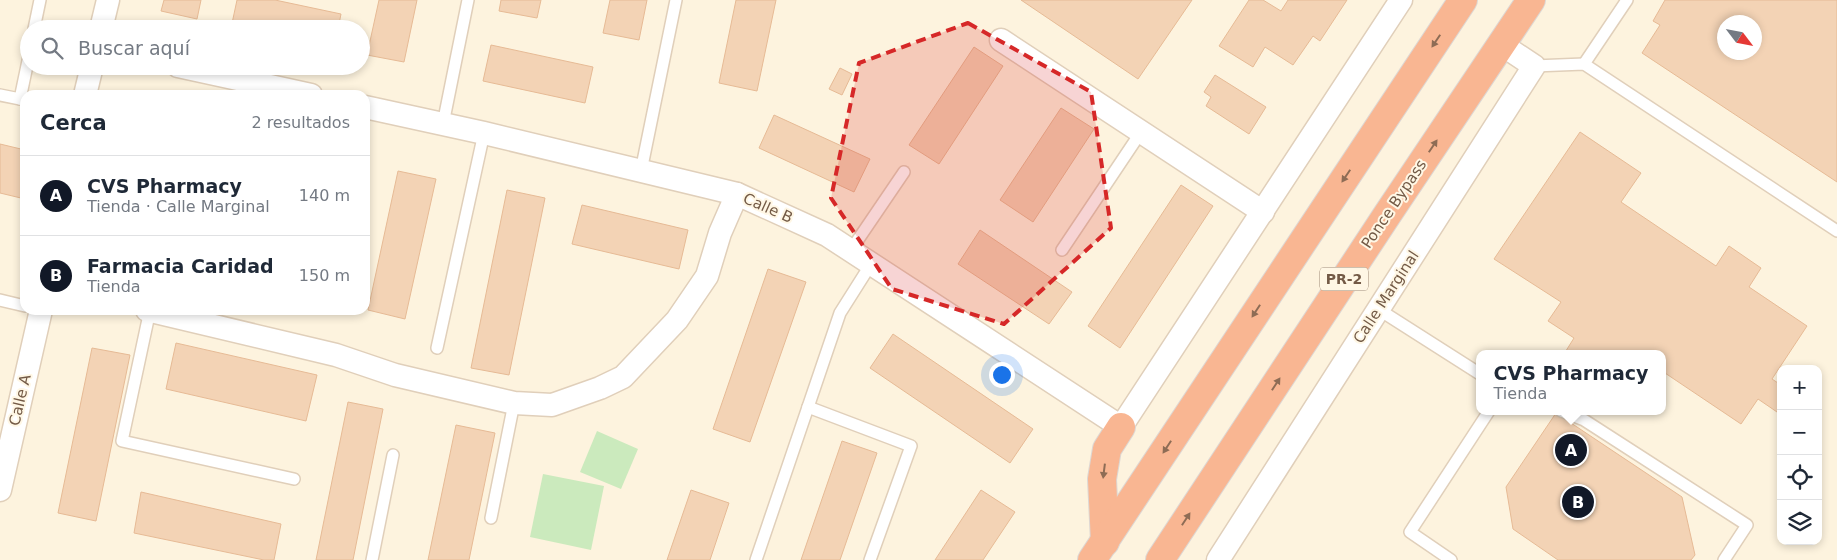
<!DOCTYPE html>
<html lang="es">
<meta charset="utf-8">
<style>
:root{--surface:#fff;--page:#f6f6f7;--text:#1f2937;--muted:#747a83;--line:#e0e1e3;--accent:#111827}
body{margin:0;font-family:"DejaVu Sans",sans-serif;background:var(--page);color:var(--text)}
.controls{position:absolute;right:15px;bottom:15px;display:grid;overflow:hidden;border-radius:10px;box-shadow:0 2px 8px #0003}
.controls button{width:45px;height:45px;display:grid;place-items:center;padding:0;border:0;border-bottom:1px solid var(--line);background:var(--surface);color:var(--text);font:25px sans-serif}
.compass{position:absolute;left:1717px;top:15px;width:45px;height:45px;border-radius:50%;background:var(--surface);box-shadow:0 2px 8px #0003;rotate:122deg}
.you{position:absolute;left:1001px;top:374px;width:18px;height:18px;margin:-12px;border:4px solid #fff;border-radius:50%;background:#1a73e8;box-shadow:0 0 0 8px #1a73e833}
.badge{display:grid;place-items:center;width:32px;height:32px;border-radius:50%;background:var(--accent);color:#fff;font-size:16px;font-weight:700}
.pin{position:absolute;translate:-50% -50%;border:2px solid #fff;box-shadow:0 1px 5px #0006}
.popup{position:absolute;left:1476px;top:350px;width:190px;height:65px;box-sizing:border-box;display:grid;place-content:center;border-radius:10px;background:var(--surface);filter:drop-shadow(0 1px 4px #0005);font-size:16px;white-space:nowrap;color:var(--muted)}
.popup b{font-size:19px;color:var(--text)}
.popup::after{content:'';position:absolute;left:50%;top:100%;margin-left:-10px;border:10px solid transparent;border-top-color:var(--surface)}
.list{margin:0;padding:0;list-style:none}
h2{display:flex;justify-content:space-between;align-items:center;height:65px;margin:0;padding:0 20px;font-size:21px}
h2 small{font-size:16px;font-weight:400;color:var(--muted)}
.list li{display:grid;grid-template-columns:32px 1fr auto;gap:15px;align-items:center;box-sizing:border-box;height:80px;padding:0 20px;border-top:1px solid var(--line)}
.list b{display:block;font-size:19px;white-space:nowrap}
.list p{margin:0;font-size:16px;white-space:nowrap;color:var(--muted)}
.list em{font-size:16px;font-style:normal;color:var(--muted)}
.icon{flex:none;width:28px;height:28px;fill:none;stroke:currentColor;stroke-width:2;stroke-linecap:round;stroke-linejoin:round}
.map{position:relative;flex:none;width:1837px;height:560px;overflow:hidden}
.search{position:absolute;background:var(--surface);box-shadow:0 2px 8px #0003;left:20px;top:20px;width:350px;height:55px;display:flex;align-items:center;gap:12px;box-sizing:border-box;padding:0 18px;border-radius:28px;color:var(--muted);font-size:19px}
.panel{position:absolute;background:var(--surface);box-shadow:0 2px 8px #0003;left:20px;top:90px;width:350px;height:225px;border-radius:15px}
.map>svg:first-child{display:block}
.green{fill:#cbeabd}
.building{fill:#f3d3b5;stroke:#e6ba95;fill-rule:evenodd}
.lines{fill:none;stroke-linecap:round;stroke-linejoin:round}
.lane-casing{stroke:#e0cfba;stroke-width:14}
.street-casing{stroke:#e0cfba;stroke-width:25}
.highway-casing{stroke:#ddd7d3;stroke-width:30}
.lane{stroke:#fff;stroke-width:11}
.street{stroke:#fff;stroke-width:22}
.highway{stroke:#f9b692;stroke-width:28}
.oneway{fill:#8e6c55}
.marked{fill:#d62828;fill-opacity:0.2;stroke:#d62828;stroke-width:4;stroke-dasharray:10 6;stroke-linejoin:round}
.labels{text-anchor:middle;stroke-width:4;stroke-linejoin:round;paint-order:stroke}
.shield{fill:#fff7e5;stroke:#9d8976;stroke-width:1}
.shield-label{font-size:14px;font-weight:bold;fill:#735a46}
.street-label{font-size:15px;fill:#735a46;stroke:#fff7e5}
</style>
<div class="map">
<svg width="1837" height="560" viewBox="0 0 1837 560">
<rect width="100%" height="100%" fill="#fdf3de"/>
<g class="green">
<polygon points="597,431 638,449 621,489 580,472"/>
<polygon points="543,474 604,486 591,550 530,537"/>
</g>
<g class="building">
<polygon points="164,0 201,0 197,19 161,11"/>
<polygon points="237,0 275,0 341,14 338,29 232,29 231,28"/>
<polygon points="379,0 417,0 404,62 367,55"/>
<polygon points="501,0 541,0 537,18 499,11"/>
<polygon points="610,0 647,0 639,40 603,33"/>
<polygon points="736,0 776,0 757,91 719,83"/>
<polygon points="1021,0 1192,0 1138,79"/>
<polygon points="1249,0 1263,0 1281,11 1288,0 1347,0 1320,41 1313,36 1293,65 1265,47 1253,67 1219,46"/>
<path d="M1665,0H1837V182L1642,53L1660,25L1653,21ZM1724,22H1754V52H1724Z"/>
<polygon points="491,45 593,67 585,103 483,81"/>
<polygon points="974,47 1003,66 939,164 909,145"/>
<polygon points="840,68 852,74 842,95 829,89"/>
<polygon points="1215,75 1266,107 1249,134 1206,106 1211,97 1204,92"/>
<polygon points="1061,108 1094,129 1033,222 1000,200"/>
<polygon points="774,115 870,159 854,192 759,148"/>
<polygon points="1580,132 1641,173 1621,202 1716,266 1729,246 1761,268 1749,287 1807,326 1772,379 1781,385 1781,406 1777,412 1758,399 1741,424 1662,371 1662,354 1564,354 1574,338 1548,321 1561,302 1494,259"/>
<polygon points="0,144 25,150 25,199 0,193"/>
<polygon points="398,171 436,179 405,319 368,310"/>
<polygon points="1181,185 1213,206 1120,348 1088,326"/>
<polygon points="507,190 545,198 509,375 471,368"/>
<polygon points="582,205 688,230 679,269 572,244"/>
<polygon points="980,230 1072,292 1049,324 958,264"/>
<polygon points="768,269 806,282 750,442 713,429"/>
<polygon points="893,334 1033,429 1010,463 870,368"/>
<polygon points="176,343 317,375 306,421 166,389"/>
<polygon points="92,348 130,355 96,521 58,513"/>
<polygon points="348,402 383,409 353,560 316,560"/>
<polygon points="1556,413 1682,497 1695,555 1691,560 1558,560 1513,529 1506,487"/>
<polygon points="456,425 495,433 469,560 428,560"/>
<polygon points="842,441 877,453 840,560 801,560"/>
<polygon points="691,490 729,503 710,560 667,560"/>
<polygon points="981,490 1015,512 983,560 935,560"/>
<polygon points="141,492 281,524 274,560 264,560 134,533"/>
</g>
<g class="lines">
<g class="lane-casing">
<g id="lane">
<polyline points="34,29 40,0"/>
<polyline points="1584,64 1627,0"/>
<polyline points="1534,66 1584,64 1837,231"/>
<polyline points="0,95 25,100"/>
<polyline points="20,99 29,56"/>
<polyline points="443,124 468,0"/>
<polyline points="641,171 676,0"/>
<polyline points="851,250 904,172"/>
<polyline points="1062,250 1141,132"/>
<polyline points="0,300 25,306"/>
<polyline points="1378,309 1480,374"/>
<polyline points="150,310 122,441 294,479"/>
<polyline points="437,348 484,133"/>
<polyline points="808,407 911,446 870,560"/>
<polyline points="1561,411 1584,420 1747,525 1724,560"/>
<polyline points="491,518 514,403"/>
<polyline points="372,560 393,455"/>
<polyline points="756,560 840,313 871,264"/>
<polyline points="1451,560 1410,532 1489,411"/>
</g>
</g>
<g class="street-casing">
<g id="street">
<polyline points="101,29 108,0"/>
<polyline points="1001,40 1263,212"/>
<polyline points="178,66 311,95"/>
<polyline points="85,95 92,66"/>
<polyline points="365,107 484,133 737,194 827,235 1121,427 1401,0"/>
<polyline points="147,310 336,355 395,375 514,403 552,405 600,388 623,377 677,320 707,276 720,233 737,194"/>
<polyline points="0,490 41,310"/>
<polyline points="1218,560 1534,66 1501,44"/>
</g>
</g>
<g class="highway-casing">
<g id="highway">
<polyline points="1105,542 1102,479 1107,449 1121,427"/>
<polyline points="1092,560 1463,0"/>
<polyline points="1160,560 1387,215 1531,0"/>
</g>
</g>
<use href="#lane" class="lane"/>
<use href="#street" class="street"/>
<use href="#highway" class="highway"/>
</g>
<defs><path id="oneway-solid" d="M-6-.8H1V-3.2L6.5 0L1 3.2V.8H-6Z" transform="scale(1.25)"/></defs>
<g class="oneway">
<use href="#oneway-solid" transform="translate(1436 41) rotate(124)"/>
<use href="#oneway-solid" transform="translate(1433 146) rotate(-56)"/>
<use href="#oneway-solid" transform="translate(1346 176) rotate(124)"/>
<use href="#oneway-solid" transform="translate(1256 311) rotate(123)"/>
<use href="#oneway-solid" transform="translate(1276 384) rotate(-57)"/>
<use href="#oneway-solid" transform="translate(1167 447) rotate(123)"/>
<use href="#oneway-solid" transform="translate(1104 471) rotate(97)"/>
<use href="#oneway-solid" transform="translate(1186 519) rotate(-57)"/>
</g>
<path class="marked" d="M968,23L1091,92L1111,228L1004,324L892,289L831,198L859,63Z"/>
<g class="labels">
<rect class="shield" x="1320" y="267.5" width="48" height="23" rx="4"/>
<g class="shield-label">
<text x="1344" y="284">PR-2</text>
</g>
<g class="street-label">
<text transform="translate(1394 204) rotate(-56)" y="5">Ponce Bypass</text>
<text transform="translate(768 208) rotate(24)" y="5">Calle B</text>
<text transform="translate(1386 297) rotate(-57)" y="5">Calle Marginal</text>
<text transform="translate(20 400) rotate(-77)" y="5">Calle A</text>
</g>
</g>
</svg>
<div class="controls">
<button>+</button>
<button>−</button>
<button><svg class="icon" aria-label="locate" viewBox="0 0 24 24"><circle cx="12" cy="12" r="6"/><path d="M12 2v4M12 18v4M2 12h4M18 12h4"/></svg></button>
<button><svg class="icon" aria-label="layers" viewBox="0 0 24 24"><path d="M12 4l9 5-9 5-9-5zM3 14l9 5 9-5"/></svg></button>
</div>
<svg class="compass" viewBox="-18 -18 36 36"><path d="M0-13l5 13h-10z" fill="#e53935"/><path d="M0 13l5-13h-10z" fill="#747a83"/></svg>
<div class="you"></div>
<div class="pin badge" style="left:1571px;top:450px">A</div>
<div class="popup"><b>CVS Pharmacy</b>Tienda</div>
<div class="pin badge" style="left:1578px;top:502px">B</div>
<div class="search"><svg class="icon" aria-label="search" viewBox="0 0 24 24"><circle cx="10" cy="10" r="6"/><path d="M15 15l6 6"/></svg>Buscar aquí</div>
<section class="panel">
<h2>Cerca<small>2 resultados</small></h2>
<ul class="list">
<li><span class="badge">A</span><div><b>CVS Pharmacy</b><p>Tienda · Calle Marginal</p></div><em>140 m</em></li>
<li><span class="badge">B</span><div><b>Farmacia Caridad</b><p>Tienda</p></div><em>150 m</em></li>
</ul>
</section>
</div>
